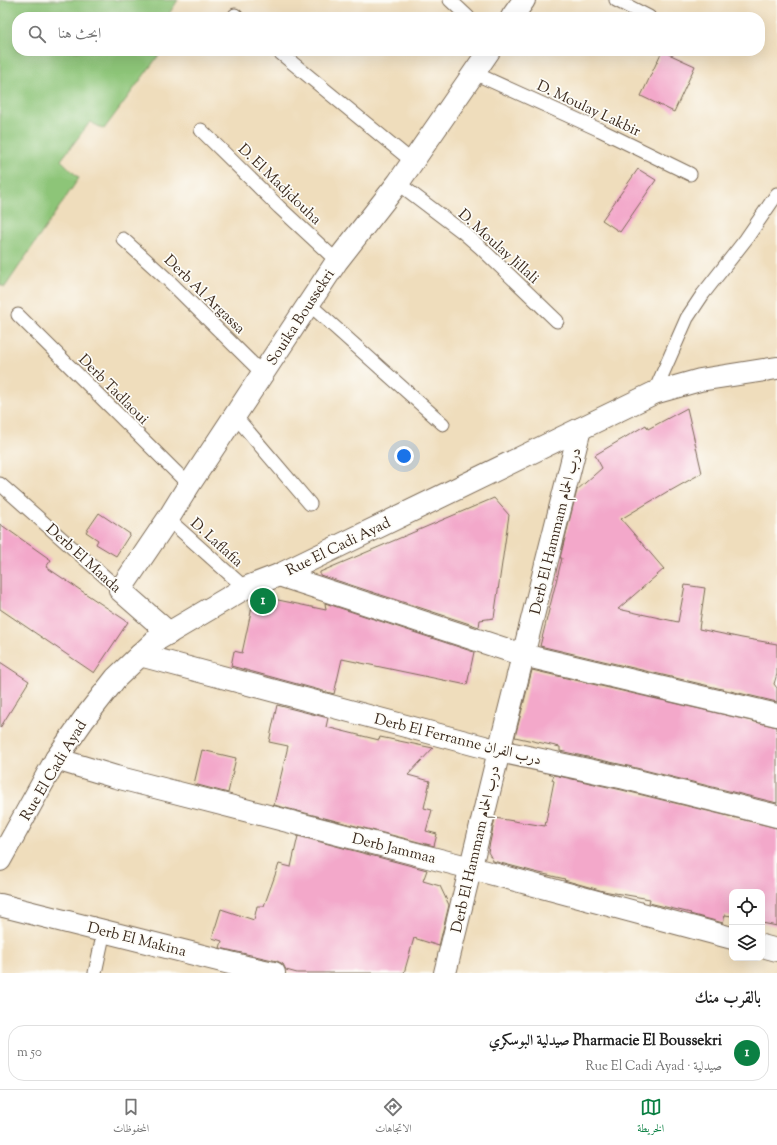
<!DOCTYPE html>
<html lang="ar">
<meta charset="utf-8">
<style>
:root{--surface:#fff;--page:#f6f6f6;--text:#222;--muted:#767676;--line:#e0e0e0;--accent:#0b8043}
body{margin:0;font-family:"Sorts Mill Goudy",Amiri,serif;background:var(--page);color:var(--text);direction:rtl}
.controls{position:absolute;right:12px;bottom:12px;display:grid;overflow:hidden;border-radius:8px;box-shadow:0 4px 16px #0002}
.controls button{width:36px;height:36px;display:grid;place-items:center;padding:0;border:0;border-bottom:1px solid var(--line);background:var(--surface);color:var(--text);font:20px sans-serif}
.you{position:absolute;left:404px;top:456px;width:14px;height:14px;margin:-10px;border:3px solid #fff;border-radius:50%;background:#1a73e8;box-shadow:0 0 0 6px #1a73e833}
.badge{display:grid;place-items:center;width:26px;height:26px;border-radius:50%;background:var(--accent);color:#fff;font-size:13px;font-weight:700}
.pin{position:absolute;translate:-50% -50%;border:2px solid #fff;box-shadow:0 1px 4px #0006}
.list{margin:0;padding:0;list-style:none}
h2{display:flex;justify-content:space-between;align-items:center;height:52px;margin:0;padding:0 16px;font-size:17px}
h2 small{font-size:13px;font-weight:400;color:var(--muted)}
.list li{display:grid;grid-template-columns:26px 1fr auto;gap:12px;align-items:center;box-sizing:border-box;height:56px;margin:0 8px 8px;padding:0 8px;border:1px solid var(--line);border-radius:16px}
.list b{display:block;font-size:15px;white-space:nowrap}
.list p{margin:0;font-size:13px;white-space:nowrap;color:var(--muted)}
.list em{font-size:13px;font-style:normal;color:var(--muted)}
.icon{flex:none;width:22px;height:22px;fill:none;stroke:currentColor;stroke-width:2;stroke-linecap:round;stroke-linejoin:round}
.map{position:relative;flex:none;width:777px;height:973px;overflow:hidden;direction:ltr}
.search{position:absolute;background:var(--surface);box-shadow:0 4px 16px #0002;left:12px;right:12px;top:12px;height:44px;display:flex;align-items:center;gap:10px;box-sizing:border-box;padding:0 14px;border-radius:16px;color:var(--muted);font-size:15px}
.sheet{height:116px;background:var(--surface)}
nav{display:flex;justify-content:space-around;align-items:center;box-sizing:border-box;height:56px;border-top:1px solid var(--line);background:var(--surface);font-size:11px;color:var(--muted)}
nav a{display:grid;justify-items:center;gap:2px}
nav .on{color:var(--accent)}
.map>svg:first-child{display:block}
.green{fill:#8dc578;stroke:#64784b}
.building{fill:#f3a8ca}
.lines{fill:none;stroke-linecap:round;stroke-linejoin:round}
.lane-casing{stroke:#7a6955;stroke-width:15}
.street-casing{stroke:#7a6955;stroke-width:24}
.lane{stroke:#fff;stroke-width:13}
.street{stroke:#fff;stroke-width:22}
.labels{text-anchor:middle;stroke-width:3.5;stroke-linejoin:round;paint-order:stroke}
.street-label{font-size:15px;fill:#3b2a1e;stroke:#fdfcf7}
</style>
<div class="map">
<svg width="777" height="973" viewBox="0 0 777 973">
<rect width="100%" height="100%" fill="#fdfcf7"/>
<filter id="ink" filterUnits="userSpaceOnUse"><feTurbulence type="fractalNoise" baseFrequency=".025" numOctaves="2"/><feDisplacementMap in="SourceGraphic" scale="8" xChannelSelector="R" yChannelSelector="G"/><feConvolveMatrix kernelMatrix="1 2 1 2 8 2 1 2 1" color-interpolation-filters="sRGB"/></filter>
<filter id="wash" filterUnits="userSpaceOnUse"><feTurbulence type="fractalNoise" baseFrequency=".012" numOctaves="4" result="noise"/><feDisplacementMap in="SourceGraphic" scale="16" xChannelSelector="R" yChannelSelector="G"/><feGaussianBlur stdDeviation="0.9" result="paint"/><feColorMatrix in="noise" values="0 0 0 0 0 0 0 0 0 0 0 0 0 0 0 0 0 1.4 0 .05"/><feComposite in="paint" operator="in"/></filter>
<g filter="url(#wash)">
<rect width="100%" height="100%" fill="#efddbc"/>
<polygon class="green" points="0,0 178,0 167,17 17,17 17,51 162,51 104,129 90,122 61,160 79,178 5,287 0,285"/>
<g id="blocks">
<g class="building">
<polygon points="662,51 695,66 674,112 641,96"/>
<polygon points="638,169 656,180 620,232 602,220"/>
<polygon points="687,408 702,473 670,491 670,490 621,519 664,569 618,609 678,622 685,585 705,588 699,629 742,638 777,644 777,674 774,684 777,688 777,702 540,646 562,558 560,558 577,490 602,468 595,455 646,425 648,429"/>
<polygon points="494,498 509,515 494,618 480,620 479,627 320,575 320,572"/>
<polygon points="99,513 130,534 116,556 96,544 98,540 86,532"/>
<polygon points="0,524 51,560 46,567 128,622 94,673 0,609"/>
<polygon points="259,596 326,610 325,603 474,652 467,685 342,659 334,694 231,666 234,651 242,653 254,598"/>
<polygon points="0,662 29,681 0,728"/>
<polygon points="532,670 777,727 777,803 628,766 560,751 560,747 515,737"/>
<polygon points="277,705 328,718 326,727 379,740 380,737 433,748 408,775 430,781 424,808 432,810 426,831 437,834 434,846 274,805 288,746 269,742"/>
<polygon points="202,750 236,758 228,793 194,784"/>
<polygon points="554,775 622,790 777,828 777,926 762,923 762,892 732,892 732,916 725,915 723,923 690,914 691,913 649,903 650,899 603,891 564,880 565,879 535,872 493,861 488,852 495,818 545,826 554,781 552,780"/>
<polygon points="298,836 427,870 423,881 440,886 449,905 439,946 414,938 404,973 297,973 286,970 283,964 277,961 220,948 222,941 212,938 221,909 254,920 257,906 264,906 279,864 291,867"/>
</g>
</g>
</g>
<g filter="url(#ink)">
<use href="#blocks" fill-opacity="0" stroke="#7a6955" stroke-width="1"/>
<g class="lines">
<g class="lane-casing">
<g id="lane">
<polyline points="450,0 468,17"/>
<polyline points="616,0 649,17"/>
<polyline points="235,15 237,17"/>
<polyline points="278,51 413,162"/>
<polyline points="474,73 600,130 690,174"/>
<polyline points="201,130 279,207 337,261"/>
<polyline points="398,183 464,233 480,247 557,321"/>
<polyline points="123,239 167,279 263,374"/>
<polyline points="309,304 443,424"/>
<polyline points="18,315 189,485"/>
<polyline points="654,393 687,318 703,294 746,239 777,194"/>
<polyline points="235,416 310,504"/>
<polyline points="0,484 120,590"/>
<polyline points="168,519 245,588"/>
<polyline points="95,973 104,931"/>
</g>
</g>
<g class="street-casing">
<g id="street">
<polyline points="512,17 524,0"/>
<polyline points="279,575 523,655 777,715"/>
<polyline points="169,633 120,590 168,519 189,485 337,261 398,183 489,51"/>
<polyline points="140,655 499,751 625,778 777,816"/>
<polyline points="56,759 116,777 471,868 732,938"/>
<polyline points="0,860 56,759 84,719 116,678 155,641 245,588 279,575 654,393 700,380 777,368"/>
<polyline points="0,905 246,967 274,973"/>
<polyline points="762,946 777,950"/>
<polyline points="445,973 499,751 580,429"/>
</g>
</g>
<use href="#lane" class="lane"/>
<use href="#street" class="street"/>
</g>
</g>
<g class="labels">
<g class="street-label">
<text transform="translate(589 108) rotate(25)" y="5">D. Moulay Lakbir</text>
<text transform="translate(280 184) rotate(44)" y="5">D. El Madjdouha</text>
<text transform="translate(499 246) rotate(42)" y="5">D. Moulay Jillali</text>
<text transform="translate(205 294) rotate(44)" y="5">Derb Al Argassa</text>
<text transform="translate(300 317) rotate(-57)" y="5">Souika Boussekri</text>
<text transform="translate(114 389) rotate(45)" y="5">Derb Tadlaoui</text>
<text transform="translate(555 531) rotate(-76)" y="5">Derb El Hammam درب الحمام</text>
<text transform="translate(217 542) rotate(42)" y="5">D. Laflafia</text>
<text transform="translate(338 546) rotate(-26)" y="5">Rue El Cadi Ayad</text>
<text transform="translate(84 558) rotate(42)" y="5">Derb El Maada</text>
<text transform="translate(458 739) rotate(14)" y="5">Derb El Ferranne درب الفران</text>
<text transform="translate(53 770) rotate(-59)" y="5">Rue El Cadi Ayad</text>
<text transform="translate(394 848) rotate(14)" y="5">Derb Jammaa</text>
<text transform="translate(475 849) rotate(-77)" y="5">Derb El Hammam درب الحمام</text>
<text transform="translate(137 939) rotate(14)" y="5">Derb El Makina</text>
</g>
</g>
</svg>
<div class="controls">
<button><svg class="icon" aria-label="locate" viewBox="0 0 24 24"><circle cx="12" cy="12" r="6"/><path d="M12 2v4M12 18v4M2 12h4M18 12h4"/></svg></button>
<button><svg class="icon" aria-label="layers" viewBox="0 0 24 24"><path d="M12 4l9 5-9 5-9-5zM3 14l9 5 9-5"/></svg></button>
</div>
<div class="you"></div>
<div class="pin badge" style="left:263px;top:601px">1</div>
<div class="search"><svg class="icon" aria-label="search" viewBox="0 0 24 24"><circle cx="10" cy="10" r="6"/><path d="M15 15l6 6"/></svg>ابحث هنا</div>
</div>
<section class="sheet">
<h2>بالقرب منك<small></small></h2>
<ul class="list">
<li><span class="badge">1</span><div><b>Pharmacie El Boussekri صيدلية البوسكري</b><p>صيدلية · Rue El Cadi Ayad</p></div><em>50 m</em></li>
</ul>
</section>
<nav>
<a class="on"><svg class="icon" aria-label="map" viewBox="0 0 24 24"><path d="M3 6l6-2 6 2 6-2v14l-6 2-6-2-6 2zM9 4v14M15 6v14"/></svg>الخريطة</a>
<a><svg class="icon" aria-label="directions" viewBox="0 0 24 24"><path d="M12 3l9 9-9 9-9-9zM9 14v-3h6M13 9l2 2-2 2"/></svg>الاتجاهات</a>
<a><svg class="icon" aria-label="saved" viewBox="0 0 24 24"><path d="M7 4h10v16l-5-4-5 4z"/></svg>المحفوظات</a>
</nav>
